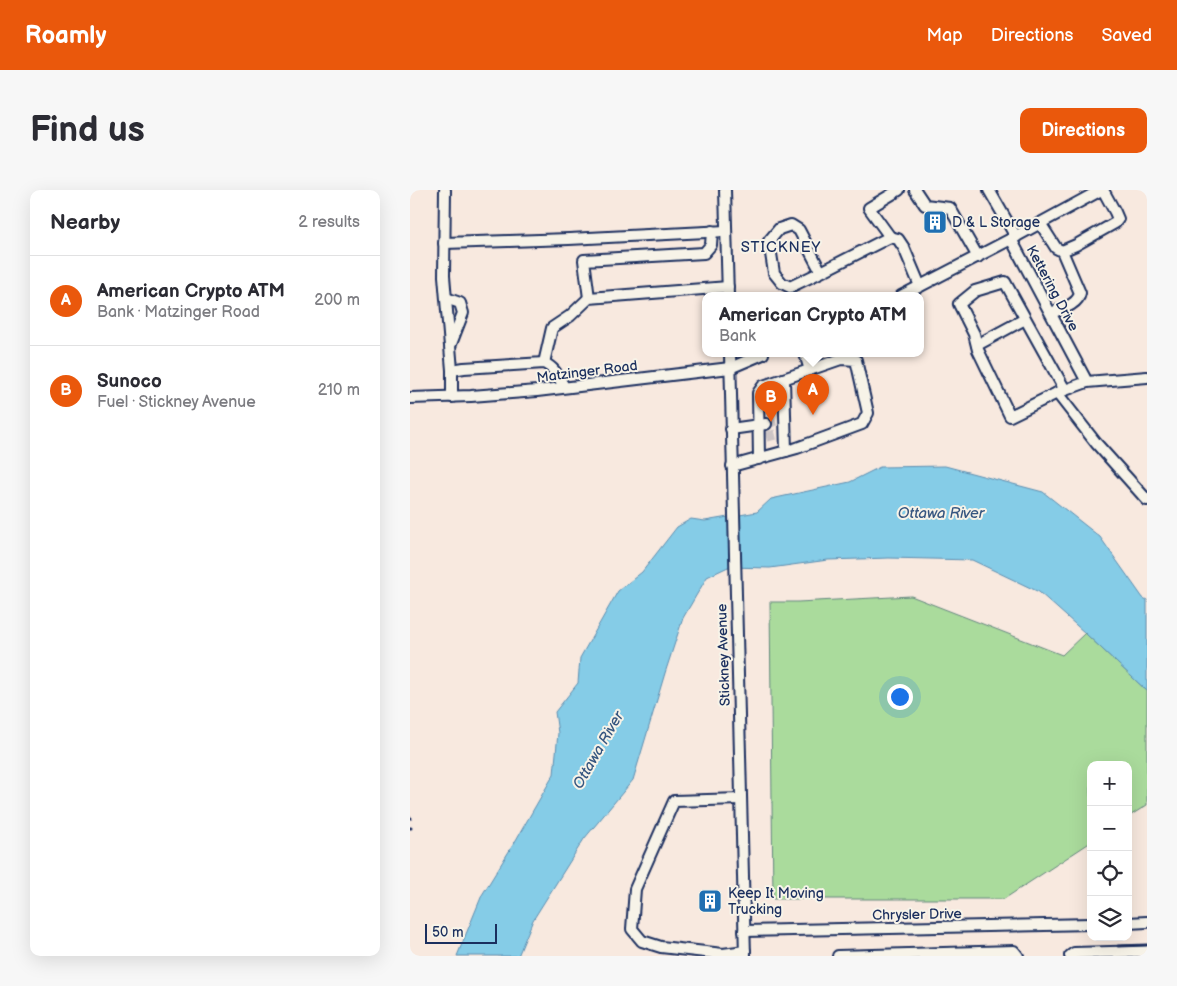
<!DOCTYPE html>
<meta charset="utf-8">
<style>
:root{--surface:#fff;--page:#f7f7f7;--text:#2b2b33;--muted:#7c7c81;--line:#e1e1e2;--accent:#ea580c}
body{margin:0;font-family:"Balsamiq Sans",sans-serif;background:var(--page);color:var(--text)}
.controls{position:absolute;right:15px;bottom:15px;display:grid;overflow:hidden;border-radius:10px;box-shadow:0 5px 20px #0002}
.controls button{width:45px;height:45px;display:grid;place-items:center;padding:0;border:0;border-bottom:1px solid var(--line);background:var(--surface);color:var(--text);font:25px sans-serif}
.scale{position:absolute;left:15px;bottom:12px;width:72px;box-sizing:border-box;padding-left:5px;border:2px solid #1b2f5e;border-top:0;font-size:14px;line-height:18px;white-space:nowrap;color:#1b2f5e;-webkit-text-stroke:4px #f7f3e8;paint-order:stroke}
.you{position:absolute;left:489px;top:506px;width:18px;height:18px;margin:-12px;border:4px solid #fff;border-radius:50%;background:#1a73e8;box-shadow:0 0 0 8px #1a73e833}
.badge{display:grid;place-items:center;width:32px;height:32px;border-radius:50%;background:var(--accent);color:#fff;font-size:16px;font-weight:700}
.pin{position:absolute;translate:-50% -41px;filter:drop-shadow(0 1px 2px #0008)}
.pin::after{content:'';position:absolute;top:26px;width:18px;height:15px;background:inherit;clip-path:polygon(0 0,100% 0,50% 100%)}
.popup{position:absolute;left:292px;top:102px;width:222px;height:65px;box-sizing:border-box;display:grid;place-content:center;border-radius:10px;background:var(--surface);filter:drop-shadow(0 1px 4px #0005);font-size:16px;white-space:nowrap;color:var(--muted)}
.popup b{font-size:19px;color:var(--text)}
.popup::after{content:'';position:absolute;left:50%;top:100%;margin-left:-10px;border:10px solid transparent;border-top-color:var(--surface)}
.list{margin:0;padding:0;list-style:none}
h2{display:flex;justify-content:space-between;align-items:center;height:65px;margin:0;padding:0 20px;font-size:21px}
h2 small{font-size:16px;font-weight:400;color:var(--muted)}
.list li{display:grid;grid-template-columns:32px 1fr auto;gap:15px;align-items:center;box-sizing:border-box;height:90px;padding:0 20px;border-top:1px solid var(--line)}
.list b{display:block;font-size:19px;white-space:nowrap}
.list p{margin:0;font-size:16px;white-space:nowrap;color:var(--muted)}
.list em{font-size:16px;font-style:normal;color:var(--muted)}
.icon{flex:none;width:28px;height:28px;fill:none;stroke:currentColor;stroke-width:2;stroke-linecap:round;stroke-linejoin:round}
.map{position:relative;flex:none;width:737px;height:766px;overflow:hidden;border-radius:10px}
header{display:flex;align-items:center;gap:30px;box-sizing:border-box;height:70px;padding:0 25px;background:var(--accent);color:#fff}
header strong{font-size:24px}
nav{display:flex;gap:28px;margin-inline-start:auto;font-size:18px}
.intro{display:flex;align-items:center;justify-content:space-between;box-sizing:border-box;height:120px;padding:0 30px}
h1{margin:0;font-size:35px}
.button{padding:12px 22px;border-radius:10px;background:var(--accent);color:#fff;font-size:18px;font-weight:700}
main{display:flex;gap:30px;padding:0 30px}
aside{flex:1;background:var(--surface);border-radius:10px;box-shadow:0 5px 20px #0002}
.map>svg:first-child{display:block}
.green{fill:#aadb9c;stroke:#62857d}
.water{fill:#85cce7;stroke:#5b8db0}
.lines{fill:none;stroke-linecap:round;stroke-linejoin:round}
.minor-tunnel{stroke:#ccc4c5;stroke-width:10;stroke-dasharray:10 5;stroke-linecap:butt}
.minor-casing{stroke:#1b2f5e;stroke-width:14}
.minor{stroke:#f7f3e8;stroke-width:10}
.rail{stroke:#1b2f5e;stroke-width:3}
.labels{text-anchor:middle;stroke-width:4;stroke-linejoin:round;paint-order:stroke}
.poi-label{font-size:14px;fill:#1b2f5e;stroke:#f7f3e8;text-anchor:start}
.street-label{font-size:14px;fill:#1b2f5e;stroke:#f7f3e8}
.neighbourhood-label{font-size:15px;letter-spacing:1px;fill:#1b2f5e;stroke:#f7f3e8}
.water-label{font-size:15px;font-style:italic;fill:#365680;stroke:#f7f3e8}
</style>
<header>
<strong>Roamly</strong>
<nav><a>Map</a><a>Directions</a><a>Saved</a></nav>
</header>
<div class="intro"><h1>Find us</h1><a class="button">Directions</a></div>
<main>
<aside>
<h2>Nearby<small>2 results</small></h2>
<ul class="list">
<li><span class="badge">A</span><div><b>American Crypto ATM</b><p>Bank · Matzinger Road</p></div><em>200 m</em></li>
<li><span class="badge">B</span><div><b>Sunoco</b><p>Fuel · Stickney Avenue</p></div><em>210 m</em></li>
</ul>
</aside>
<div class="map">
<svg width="737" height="766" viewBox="0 0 737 766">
<rect width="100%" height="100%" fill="#f8e9df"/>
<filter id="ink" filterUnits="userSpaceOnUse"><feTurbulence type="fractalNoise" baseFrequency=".02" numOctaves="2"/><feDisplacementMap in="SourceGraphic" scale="10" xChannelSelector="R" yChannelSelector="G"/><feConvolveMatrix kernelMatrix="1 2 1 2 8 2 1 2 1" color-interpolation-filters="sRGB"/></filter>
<g filter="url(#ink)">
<polygon class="green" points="501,406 652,465 675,443 737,501 737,615 718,627 718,575 681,575 681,652 594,709 363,709 360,412 388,412"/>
<polygon class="water" points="535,276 633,302 690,347 733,408 737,410 737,501 675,443 629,402 562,370 479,368 418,370 360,378 318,377 297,387 273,428 255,483 223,590 174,649 123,730 108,766 47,766 72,705 106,650 144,584 148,543 145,522 168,493 170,468 208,401 232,382 267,337 281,329 295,331 347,322 361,309 440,292 470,277"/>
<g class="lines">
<g class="minor-tunnel">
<polyline points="356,220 366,217"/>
<polyline points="356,234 367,230"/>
<polyline points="356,247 367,244"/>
</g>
<g class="minor-casing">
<g id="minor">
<polyline points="35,0 34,86 42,180 42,207"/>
<polyline points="315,0 318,106"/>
<polyline points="489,0 459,18 480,47 488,49 494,58 510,96"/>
<polyline points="505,0 515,15 540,18 568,67"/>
<polyline points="579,0 606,47"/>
<polyline points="630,33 646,58 652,61 666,55 705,33 708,29 705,22 693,0"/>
<polyline points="601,49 677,192 737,187"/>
<polyline points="34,53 159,49 316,41"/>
<polyline points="411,82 389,40 381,35 369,39 359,51 364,83 372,93 380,97 411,82 480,47"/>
<polyline points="491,106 601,49 691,0"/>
<polyline points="36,108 50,113 53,123 41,154"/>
<polyline points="179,108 174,70 294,63 301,55 302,41"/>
<path d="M641,123C651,119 668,115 670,103L652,61"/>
<polyline points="567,155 615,129"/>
<polyline points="320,164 335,766"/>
<polyline points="395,164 400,180"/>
<polyline points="134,173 142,138 160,126 179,108 318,97"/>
<path d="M42,180L54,178L134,173C146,179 148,186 154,197"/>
<polyline points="374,189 376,261"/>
<polyline points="655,200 595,92 565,101 549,114 564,144 568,160 600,226 647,203 677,192"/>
<polyline points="647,203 686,253 737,310"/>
<polyline points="0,208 61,206 127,201 320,178 353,164"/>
<polyline points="321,239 356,234"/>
<polyline points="322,276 387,258 452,234 458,223 446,170 431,169 353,196 348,203 349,269"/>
<polyline points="331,609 264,611 225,699 222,739 232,751 251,757 313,764 335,761"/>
<polyline points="718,733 737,732"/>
<polyline points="334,741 681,734"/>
<polyline points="428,766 604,761 608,766"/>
<polyline points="660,766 664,763 737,761"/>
</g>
</g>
<use href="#minor" class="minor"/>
<g class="rail">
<polyline points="0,628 1,628"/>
<polyline points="0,638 1,638"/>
<polyline points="708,756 737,755"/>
</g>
</g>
</g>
<defs>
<g id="building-square" transform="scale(1.25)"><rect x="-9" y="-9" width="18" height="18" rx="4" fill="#1f6fb2" stroke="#f7f3e8"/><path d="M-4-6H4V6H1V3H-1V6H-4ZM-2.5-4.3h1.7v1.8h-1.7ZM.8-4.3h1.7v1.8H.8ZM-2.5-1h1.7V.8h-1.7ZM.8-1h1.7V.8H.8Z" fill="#fff"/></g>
</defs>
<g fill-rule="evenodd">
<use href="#building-square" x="525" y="32"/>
<use href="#building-square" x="300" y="711"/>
</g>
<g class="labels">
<g class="poi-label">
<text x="542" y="37">D &amp; L Storage</text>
<text x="318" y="708">Keep It Moving<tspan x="318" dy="16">Trucking</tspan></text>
</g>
<g class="street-label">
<text transform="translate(643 98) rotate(62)" y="5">Kettering Drive</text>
<text transform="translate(177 181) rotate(-7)" y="5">Matzinger Road</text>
<text transform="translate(313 465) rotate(-92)" y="5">Stickney Avenue</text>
<text transform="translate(507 724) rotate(-1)" y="5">Chrysler Drive</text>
</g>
<g class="neighbourhood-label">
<text x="371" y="62">STICKNEY</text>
</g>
<g class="water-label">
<text x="531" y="328">Ottawa River</text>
<text transform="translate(188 560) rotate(-60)" y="5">Ottawa River</text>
</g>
</g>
</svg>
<div class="controls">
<button>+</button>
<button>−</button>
<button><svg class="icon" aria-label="locate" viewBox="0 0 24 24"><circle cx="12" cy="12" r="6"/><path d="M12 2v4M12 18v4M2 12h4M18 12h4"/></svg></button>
<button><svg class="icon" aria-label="layers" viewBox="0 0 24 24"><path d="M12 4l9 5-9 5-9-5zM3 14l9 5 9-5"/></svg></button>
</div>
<div class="scale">50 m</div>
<div class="you"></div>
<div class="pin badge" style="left:403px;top:225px">A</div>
<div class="popup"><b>American Crypto ATM</b>Bank</div>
<div class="pin badge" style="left:361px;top:232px">B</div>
</div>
</main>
